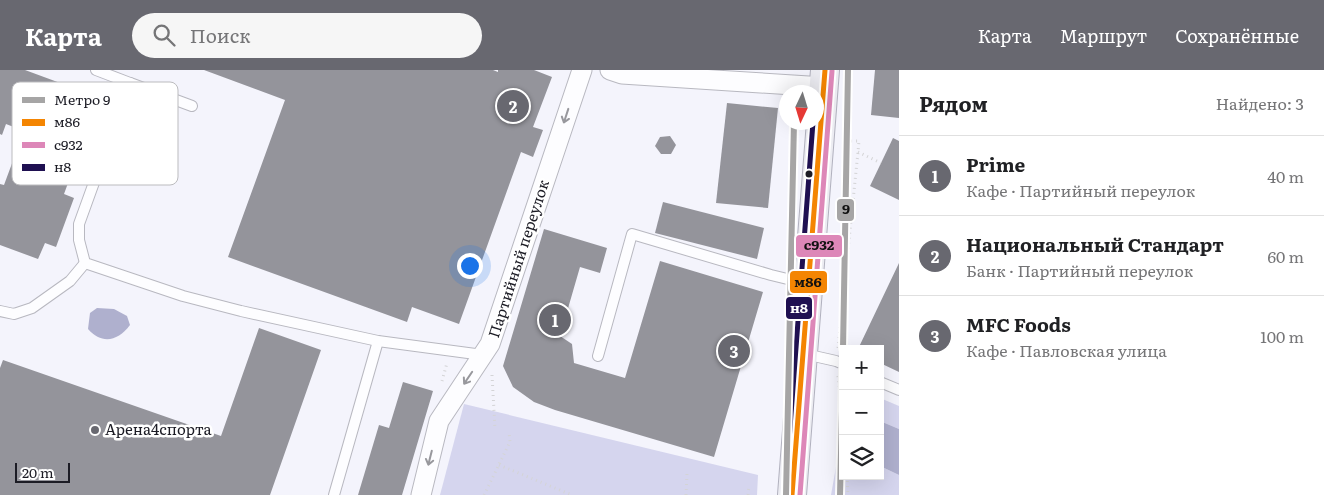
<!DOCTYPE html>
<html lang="ru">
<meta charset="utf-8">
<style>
:root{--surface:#fff;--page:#f6f6f6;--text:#202124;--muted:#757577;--line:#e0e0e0;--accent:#686870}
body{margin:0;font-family:Literata,serif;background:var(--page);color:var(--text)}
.controls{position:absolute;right:15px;bottom:15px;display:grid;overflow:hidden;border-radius:0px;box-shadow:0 5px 20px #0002}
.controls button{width:45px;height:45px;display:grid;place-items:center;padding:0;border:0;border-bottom:1px solid var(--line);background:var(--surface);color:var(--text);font:25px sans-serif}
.compass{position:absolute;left:779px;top:15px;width:45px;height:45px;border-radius:50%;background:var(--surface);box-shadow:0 5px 20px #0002;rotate:184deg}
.scale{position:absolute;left:15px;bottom:12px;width:55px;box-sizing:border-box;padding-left:5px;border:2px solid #1c1c25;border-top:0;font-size:14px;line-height:18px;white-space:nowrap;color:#1c1c25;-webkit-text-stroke:4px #fff;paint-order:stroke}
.you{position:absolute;left:469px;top:195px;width:18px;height:18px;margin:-12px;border:4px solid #fff;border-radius:50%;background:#1a73e8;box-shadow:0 0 0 8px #1a73e833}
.badge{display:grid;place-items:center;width:32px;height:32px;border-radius:50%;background:var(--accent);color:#fff;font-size:16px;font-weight:700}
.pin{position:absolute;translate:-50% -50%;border:2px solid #fff;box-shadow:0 1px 5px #0006}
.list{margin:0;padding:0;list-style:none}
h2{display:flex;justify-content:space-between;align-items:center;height:65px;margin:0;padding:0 20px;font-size:21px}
h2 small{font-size:16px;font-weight:400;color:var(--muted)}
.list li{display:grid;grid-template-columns:32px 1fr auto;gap:15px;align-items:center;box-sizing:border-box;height:80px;padding:0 20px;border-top:1px solid var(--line)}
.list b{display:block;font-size:19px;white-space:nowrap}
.list p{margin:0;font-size:16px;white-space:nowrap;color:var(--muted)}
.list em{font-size:16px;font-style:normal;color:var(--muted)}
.icon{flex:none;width:28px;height:28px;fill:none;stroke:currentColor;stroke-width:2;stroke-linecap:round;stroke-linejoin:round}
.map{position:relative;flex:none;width:899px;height:425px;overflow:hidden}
header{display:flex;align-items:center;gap:30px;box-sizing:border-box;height:70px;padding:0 25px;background:var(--accent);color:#fff}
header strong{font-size:24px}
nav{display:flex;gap:28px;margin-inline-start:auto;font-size:18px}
.search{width:350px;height:45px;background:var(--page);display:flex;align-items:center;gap:12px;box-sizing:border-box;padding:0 18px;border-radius:28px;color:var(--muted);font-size:19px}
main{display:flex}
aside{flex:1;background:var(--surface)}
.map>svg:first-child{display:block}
.green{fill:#d5d5ee}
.water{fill:#afb0ce}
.building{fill:#94949b}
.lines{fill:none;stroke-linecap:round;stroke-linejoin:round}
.service-casing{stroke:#b8b8c0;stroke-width:12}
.minor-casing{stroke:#b8b8c0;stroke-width:21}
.primary-casing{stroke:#b1b1be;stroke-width:30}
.path{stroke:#d4d4d6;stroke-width:3;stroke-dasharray:1 4;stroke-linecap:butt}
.service{stroke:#fdfdff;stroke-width:10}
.minor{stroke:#fdfdff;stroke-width:19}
.primary{stroke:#ececf2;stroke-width:28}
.bus-1-casing{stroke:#fff;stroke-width:9}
.bus-2-casing{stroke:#fff;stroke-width:9}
.bus-3-casing{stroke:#fff;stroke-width:9}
.bus-1{stroke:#f48502;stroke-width:5}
.bus-2{stroke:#dd87b8;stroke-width:5}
.bus-3{stroke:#1f1051;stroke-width:5}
.metro-1-casing{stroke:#fff;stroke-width:10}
.metro-1{stroke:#a6a5a5;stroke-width:6}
.oneway{stroke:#98989d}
.bus-dot{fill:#1c1c25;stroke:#fff;stroke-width:2}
.poi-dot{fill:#686870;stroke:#fff;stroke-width:2}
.labels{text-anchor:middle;stroke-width:5;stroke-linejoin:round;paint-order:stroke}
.street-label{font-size:15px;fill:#1c1c25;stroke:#fff}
.poi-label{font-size:15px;fill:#1c1c25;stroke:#fff;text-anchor:start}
.key{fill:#fff;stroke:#bbbbbe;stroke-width:1}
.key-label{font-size:14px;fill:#1c1c25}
.line-badge{stroke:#fff;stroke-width:2}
.badge-label{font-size:14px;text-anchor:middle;font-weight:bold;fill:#fff}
.pale-badge-label{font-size:14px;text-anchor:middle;font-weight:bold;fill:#111}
</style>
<header>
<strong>Карта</strong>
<div class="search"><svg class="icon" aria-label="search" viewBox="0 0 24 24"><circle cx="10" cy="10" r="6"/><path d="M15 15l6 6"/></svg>Поиск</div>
<nav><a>Карта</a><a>Маршрут</a><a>Сохранённые</a></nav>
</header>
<main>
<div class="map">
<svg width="899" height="425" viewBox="0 0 899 425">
<rect width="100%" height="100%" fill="#f4f4fc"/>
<g class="green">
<polygon points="880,328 899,336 899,359 880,351"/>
<polygon points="464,334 758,405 757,425 440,425"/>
<polygon points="843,378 843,406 880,406 880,396 899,405 899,425 831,425 837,391"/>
</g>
<g class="water">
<path d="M97,238L114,239L127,246L130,255C118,271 102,275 88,259L90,243Z"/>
<polygon points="880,351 899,359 899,405 880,396"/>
</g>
<g class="building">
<polygon points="0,0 25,0 109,31 92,79 82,75 64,124 74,128 56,177 45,173 38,189 0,175 0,114 4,115 24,61 6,54 2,65 0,64"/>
<polygon points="204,0 493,0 498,2 498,0 534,0 552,7 533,57 543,60 533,87 521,82 459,254 412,237 407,252 228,187 285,30"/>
<polygon points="875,0 899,0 899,48 871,45"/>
<polygon points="727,33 778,38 768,138 716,133"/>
<polygon points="670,66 676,75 671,84 661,84 655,76 660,67"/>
<polygon points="893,68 899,71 899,130 870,116"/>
<polygon points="663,132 764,158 757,189 655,163"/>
<polygon points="544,159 607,178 600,203 580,197 560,266 572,274 574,293 625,308 660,191 763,222 714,387 555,340 534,332 513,317 503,296"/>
<polygon points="899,193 899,302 880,293 880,279 858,279"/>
<polygon points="259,258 321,280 270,425 0,425 0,298 3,290 221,366"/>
<polygon points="403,312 433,321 402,425 358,425 379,355 389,358"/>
</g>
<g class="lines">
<g class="service-casing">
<g id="service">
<polyline points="96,0 130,13 79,154 79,170 85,193 183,226 241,241 378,271 483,285"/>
<polyline points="130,13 192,36"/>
<polyline points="0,241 14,244 32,238 70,211 85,193"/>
<polyline points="805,284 836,291 843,294"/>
<polyline points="598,286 632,164 771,205 808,214"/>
<polyline points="880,312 899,320"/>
<polyline points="334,425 378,271"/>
</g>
</g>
<g class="minor-casing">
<g id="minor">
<polyline points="610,0 622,4 824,17"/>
<polyline points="421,425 439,351 490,274 582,0"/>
</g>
</g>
<g class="primary-casing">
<polyline id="primary" points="792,425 825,0"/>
</g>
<g class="path">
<polyline points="858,82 881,93"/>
<polyline points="838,278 858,82 859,71 847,71"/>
<polyline points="492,305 495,359"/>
<polyline points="838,306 843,352"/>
<polyline points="442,311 447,293"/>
<polyline points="499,395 572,425"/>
<polyline points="847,406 848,425"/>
<polyline points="484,425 510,372 509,362"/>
<polyline points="686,425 687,404"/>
<polyline points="748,425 749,416"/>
</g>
<use href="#service" class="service"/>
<use href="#minor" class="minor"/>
<use href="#primary" class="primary"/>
<g class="bus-1-casing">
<polyline id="bus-1" points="792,425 825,0"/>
</g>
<g class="bus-2-casing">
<polyline id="bus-2" points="800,425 832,1"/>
</g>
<g class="bus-3-casing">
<polyline id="bus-3" points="785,424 813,52"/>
</g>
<use href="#bus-1" class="bus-1"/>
<use href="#bus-2" class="bus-2"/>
<use href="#bus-3" class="bus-3"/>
<g class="metro-1-casing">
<g id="metro-1">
<polyline points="843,279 848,0"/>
<polyline points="786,425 794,52"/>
<polyline points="840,425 843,299"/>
</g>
</g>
<use href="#metro-1" class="metro-1"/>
</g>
<defs><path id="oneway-shaft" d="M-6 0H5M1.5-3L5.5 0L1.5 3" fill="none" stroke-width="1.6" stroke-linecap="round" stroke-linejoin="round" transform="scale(1.25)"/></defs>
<g class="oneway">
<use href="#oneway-shaft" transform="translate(566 46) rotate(108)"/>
<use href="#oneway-shaft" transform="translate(468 308) rotate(124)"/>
<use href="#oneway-shaft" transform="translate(430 388) rotate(104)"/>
</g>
<circle class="bus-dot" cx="809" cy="104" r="4.5"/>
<circle class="poi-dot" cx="95" cy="360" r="5"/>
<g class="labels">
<g class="street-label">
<text transform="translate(519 189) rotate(-72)" y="5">Партийный переулок</text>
</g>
<g class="poi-label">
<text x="105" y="365">Арена4спорта</text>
</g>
</g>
<rect x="12" y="12" width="166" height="103" rx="8" class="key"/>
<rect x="22" y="27" width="23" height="6" fill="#a6a5a5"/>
<rect x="22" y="49" width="23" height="7" fill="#f48502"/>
<rect x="22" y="72" width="23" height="6" fill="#dd87b8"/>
<rect x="22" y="94" width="23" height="7" fill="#1f1051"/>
<g class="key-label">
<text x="54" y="35">Метро 9</text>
<text x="54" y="57">м86</text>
<text x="54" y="80">с932</text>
<text x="54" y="102">н8</text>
</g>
<g class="line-badge">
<rect x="836" y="128" width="19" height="24" rx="5" fill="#a6a5a5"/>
<rect x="795" y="164" width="48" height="24" rx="5" fill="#dd87b8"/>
<rect x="789" y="200" width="39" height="24" rx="5" fill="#f48502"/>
<rect x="785" y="226" width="28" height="24" rx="5" fill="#1f1051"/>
</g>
<g class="badge-label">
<text x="799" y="243">н8</text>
</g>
<g class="pale-badge-label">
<text x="846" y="144">9</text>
<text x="819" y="180">с932</text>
<text x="808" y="217">м86</text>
</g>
</svg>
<div class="controls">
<button>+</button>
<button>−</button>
<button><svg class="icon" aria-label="layers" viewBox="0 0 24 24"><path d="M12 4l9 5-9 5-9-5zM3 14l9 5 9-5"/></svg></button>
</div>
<svg class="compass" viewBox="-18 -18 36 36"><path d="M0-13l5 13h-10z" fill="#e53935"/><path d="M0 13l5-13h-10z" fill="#757577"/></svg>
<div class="scale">20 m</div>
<div class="you"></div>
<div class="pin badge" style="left:555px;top:250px">1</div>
<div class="pin badge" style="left:513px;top:36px">2</div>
<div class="pin badge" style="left:734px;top:281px">3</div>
</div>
<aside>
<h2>Рядом<small>Найдено: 3</small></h2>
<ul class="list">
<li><span class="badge">1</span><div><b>Prime</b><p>Кафе · Партийный переулок</p></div><em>40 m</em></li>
<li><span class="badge">2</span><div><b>Национальный Стандарт</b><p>Банк · Партийный переулок</p></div><em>60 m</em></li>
<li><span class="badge">3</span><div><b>MFC Foods</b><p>Кафе · Павловская улица</p></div><em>100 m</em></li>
</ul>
</aside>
</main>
